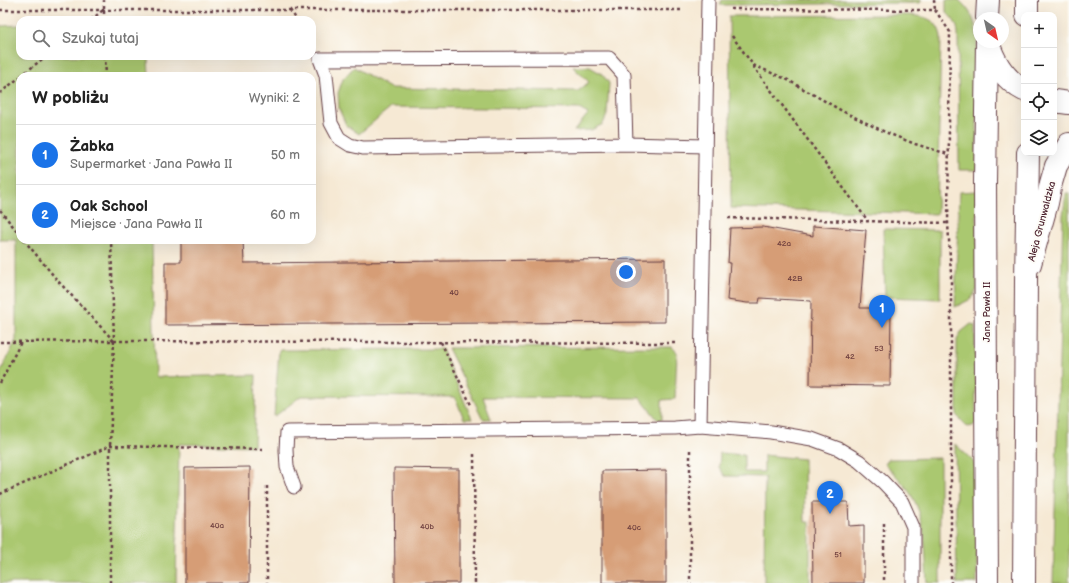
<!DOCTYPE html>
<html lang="pl">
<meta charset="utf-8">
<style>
:root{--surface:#fff;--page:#f2f2f2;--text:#222;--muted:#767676;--line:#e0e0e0;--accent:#1a73e8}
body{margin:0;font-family:"Balsamiq Sans",sans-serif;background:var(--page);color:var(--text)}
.controls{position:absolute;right:12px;top:12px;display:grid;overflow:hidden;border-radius:8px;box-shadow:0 4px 16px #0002}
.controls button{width:36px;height:36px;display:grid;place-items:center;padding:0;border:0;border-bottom:1px solid var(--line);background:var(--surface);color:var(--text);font:20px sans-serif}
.compass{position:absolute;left:973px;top:12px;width:36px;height:36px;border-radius:50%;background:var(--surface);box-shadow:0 4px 16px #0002;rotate:146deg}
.you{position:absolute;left:626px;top:272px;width:14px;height:14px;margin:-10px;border:3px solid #fff;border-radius:50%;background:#1a73e8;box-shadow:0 0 0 6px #1a73e833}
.badge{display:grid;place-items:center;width:26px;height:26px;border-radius:50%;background:var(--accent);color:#fff;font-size:13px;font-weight:700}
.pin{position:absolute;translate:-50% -33px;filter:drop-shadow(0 1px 2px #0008)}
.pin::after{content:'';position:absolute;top:21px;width:14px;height:12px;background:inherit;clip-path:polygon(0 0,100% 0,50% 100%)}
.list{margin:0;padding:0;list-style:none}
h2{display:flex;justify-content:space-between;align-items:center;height:52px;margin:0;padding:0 16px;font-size:17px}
h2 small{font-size:13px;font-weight:400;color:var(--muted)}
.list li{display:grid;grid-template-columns:26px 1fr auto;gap:12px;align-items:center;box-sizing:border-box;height:60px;padding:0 16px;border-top:1px solid var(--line)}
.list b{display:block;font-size:15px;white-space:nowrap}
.list p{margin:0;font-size:13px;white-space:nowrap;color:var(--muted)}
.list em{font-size:13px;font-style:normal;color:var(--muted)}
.icon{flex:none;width:22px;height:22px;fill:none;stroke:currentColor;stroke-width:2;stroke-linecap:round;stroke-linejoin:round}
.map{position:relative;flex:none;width:1069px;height:583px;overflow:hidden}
.search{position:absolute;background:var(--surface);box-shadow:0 4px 16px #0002;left:16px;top:16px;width:300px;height:44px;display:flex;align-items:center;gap:10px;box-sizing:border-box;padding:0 14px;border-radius:12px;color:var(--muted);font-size:15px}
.panel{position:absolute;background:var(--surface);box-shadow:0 4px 16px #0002;left:16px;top:72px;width:300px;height:172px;border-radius:12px}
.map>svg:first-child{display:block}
.green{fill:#aac86f;stroke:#7a744d}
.building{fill:#d69d76}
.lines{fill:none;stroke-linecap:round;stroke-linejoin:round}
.service-casing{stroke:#643d44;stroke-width:15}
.tertiary-casing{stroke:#643d44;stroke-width:24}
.secondary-casing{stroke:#643d44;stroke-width:24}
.path{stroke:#643d44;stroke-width:2.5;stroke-dasharray:3 3;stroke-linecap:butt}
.service{stroke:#fff;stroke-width:13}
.tertiary{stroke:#fff;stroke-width:22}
.secondary{stroke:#fff;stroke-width:22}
.labels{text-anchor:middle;stroke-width:4;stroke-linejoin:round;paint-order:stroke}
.number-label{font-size:8px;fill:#6d3e3e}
.street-label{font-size:10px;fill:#4a1f2b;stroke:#fdfcf7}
</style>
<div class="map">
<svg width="1069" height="583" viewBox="0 0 1069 583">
<rect width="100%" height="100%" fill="#fdfcf7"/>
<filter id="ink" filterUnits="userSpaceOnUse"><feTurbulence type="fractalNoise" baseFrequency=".025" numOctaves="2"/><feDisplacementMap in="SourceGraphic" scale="8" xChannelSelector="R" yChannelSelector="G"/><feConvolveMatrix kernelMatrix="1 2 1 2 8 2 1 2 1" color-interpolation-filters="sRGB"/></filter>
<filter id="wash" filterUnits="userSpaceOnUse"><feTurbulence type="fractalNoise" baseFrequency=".012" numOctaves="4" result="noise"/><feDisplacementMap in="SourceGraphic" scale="16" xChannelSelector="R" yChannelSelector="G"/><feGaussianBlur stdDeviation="0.9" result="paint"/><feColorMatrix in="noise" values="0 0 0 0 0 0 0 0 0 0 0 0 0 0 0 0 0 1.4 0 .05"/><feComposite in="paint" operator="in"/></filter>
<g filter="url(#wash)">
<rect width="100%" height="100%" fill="#f6e9d4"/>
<g class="green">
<polygon points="722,0 922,0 920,3 720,5"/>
<path d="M946,0H959C972,12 976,22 977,39V170H959L958,33C957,23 953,19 946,12Z"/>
<path d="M901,15C918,15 939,16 941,38L937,214L731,208L729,16Z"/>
<polygon points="20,25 20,56 148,56 149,76 20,76 20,240 152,240 155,377 256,375 254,446 179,444 176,583 0,583 0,373 16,340 16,240 0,240 0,26"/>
<polygon points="354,67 390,88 578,91 589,82 573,67 590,67 602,74 609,83 607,115 603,124 591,130 574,131 588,114 579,109 391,107 359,134 346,125 339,109 338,93 343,79"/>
<polygon points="977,191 977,290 971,299 955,307 959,192"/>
<polygon points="1066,193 1069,193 1069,583 1053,583 1063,215"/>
<polygon points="883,229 940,230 940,299 885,297"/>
<polygon points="971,324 975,325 976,423 973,426 968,427 957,416 957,340 961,332"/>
<polygon points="672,347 677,352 675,399 662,400 662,420 658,420 640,398 483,397 491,419 483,419 448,348"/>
<polygon points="442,349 472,419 464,419 455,397 301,396 274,417 279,350"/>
<polygon points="955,444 973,461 977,472 977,583 957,583"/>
<polygon points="720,453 744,455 744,472 764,472 764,455 804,459 805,522 810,522 810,583 764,583 765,477 725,476 719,467"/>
<path d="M940,458V583H927C925,554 927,524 913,498C906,485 895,475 885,464L889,459Z"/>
</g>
<g id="blocks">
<g class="building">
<polygon points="813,226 866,230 860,308 891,308 890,386 810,385 811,301 760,298 759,303 747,303 727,300 730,263 728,263 730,228 763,227 813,236"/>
<polygon points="181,240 243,240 244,263 665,259 665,322 165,325 165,262 181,262"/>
<polygon points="250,467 249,583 185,583 185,468"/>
<polygon points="394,468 459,469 459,583 395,583"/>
<polygon points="666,470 666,583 602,583 602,471"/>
<polygon points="812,502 848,502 849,526 864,525 864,583 813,583"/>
</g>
</g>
</g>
<g filter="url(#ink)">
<use href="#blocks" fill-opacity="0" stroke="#643d44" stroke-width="1"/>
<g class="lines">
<g class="service-casing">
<g id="service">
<polyline points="626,144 624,75 609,58 320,59 326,75 331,123 339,138 350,145 363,148 626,144 705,146"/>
<polyline points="700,426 708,0"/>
<polyline points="294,487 287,467 286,450 287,432 675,428 700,426 771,432 812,439 839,449 859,461 883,482 902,502 913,527 913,583"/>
</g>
</g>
<g class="tertiary-casing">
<g id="tertiary">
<path d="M988,42C994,62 1005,80 1024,90"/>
<polyline points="1054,101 1069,103"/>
<polyline points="1030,264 1047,203 1051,183 1056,166 1069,144"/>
</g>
</g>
<g class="secondary-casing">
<g id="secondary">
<polyline points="1027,0 1027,15"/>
<polyline points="987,18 988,0"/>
<polyline points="987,42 985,182 987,583"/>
<polyline points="1024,583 1026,281 1028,153"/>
</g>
</g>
<g class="path">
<polyline points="934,0 935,10"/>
<polyline points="731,9 935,10 950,32 948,223 951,274 951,583"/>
<polyline points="0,10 684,10"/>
<polyline points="290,10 297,20"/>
<polyline points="91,20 103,10"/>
<polyline points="104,20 104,0"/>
<polyline points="732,36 753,65 786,79 844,112 885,132 915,144 948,154"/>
<polyline points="105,56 106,76"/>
<polyline points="753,66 868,221"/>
<polyline points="21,76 46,56"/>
<polyline points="0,93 20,77"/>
<polyline points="0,210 20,235"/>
<polyline points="728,218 948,223"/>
<polyline points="24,240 58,281 114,341"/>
<polyline points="0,342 114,341 678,343"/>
<polyline points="441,342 472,407"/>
<polyline points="0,383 21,342"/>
<polyline points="690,450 690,583"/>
<polyline points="474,454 475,583"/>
<polyline points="267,486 267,583"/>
<polyline points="0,494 110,446 262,449"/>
<polyline points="884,523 884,583"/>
<polyline points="110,583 110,446 114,341 111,240"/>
</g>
<use href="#service" class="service"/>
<use href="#tertiary" class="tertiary"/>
<use href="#secondary" class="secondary"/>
</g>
</g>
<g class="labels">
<g class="number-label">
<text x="784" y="246">42a</text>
<text x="795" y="281">42B</text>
<text x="454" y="295">40</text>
<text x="879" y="351">53</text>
<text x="850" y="359">42</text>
<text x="217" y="528">40a</text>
<text x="427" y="529">40b</text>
<text x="634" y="530">40c</text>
<text x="838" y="557">51</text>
</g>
<g class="street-label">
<text transform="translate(1041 221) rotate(-75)" y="4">Aleja Grunwaldzka</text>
<text transform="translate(986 312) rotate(-90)" y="4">Jana Pawła II</text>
</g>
</g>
</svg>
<div class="controls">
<button>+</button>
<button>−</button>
<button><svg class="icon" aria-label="locate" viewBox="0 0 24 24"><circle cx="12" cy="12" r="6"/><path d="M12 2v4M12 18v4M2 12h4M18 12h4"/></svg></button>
<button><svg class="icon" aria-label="layers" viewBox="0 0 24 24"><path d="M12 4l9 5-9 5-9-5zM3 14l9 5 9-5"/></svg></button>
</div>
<svg class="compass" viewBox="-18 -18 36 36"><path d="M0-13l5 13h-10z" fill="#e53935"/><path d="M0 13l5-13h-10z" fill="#767676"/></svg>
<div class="you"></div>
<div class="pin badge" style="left:882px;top:328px">1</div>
<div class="pin badge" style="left:830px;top:514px">2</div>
<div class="search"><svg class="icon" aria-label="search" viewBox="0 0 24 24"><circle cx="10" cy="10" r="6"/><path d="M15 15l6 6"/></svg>Szukaj tutaj</div>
<section class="panel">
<h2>W pobliżu<small>Wyniki: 2</small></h2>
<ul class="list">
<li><span class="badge">1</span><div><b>Żabka</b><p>Supermarket · Jana Pawła II</p></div><em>50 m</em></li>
<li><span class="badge">2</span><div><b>Oak School</b><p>Miejsce · Jana Pawła II</p></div><em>60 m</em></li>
</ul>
</section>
</div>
